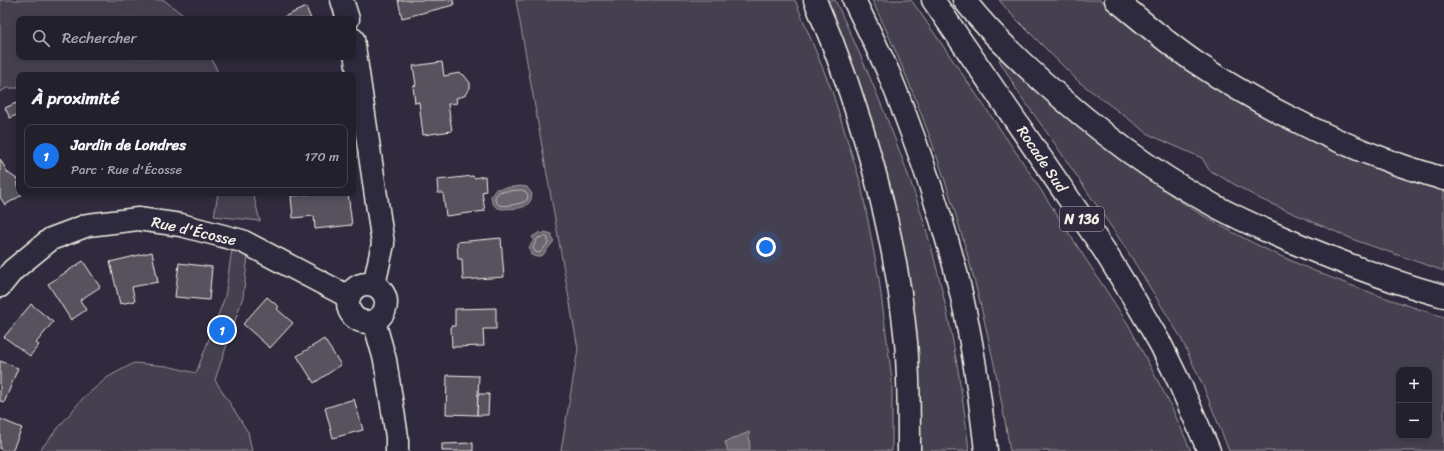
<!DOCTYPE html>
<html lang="fr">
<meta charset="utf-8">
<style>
:root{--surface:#23202e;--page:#2f2d3a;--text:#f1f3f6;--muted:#a3a3aa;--line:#403e4a;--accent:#1a73e8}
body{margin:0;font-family:Sriracha,sans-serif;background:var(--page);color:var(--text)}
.controls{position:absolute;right:12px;bottom:12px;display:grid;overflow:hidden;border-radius:8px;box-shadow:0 2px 6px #0003}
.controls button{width:36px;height:36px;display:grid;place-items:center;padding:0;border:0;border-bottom:1px solid var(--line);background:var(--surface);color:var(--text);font:20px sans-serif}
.you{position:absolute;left:766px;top:247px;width:14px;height:14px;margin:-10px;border:3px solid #fff;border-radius:50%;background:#1a73e8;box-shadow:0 0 0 6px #1a73e833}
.badge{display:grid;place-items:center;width:26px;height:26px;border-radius:50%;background:var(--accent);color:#fff;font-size:13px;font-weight:700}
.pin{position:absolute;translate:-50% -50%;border:2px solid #fff;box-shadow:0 1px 4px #0006}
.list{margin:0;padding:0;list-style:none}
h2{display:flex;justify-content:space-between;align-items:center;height:52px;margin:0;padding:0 16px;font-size:17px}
h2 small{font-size:13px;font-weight:400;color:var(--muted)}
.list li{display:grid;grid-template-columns:26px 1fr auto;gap:12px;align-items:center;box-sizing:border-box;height:64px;margin:0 8px 8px;padding:0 8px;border:1px solid var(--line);border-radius:8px}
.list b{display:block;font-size:15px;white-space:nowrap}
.list p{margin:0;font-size:13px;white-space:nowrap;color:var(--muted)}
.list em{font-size:13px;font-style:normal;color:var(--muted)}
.icon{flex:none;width:22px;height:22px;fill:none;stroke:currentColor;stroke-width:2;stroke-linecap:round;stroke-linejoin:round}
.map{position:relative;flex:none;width:1444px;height:451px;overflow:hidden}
.search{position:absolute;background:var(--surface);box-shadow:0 2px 6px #0003;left:16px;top:16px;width:340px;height:44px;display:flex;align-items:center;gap:10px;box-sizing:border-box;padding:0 14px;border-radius:8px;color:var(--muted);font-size:15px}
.panel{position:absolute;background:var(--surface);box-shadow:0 2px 6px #0003;left:16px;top:72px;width:340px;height:124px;border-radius:8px}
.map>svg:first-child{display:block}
.green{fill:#454050;stroke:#9c989c;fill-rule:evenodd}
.water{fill:#6a6670;stroke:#a19ea0}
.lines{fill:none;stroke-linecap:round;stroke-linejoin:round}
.shore{stroke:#bdb9b8;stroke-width:1}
.building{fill:#56525f;stroke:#f4f1e8}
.street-casing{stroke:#f4f1e8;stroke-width:25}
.highway-casing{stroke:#f4f1e8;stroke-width:25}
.street{stroke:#2f2a3d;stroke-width:22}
.highway{stroke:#2f2a3d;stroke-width:22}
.labels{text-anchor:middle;stroke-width:4;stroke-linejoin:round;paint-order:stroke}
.shield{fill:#2f2a3d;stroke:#b9b5b5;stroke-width:1}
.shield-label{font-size:14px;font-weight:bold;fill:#f4f1e8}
.street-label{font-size:15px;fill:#f4f1e8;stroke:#2f2a3d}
</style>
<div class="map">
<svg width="1444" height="451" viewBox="0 0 1444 451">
<rect width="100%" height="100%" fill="#2f2a3d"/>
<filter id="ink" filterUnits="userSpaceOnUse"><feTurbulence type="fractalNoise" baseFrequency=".025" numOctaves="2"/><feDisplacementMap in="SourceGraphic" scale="8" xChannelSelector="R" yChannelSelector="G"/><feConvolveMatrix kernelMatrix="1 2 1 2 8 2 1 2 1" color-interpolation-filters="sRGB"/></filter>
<g filter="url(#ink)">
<g class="green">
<polygon points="0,0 164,0 188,19 19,19 19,57 211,57 219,75 19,75 19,88 7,88 0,92"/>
<polygon points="516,0 795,0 832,91 861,184 879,279 892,379 892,451 561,451 578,349"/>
<path d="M825,0H835C869,72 900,146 924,222C946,296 961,374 969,451H919L912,332Z"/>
<path d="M872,0H911L919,11L1022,161L1128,324L1172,408L1191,451H1010C985,295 941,142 872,0Z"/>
<polygon points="999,0 1101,0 1139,34 1191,72 1389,172 1444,191 1444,271 1357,241 1260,199 1209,170 1202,158 1150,135 1079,82 1010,13"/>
<path d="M1005,59C1036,85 1067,111 1098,137C1129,163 1160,189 1194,210C1272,258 1357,290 1444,317V451H1229L1204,388L1180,336L1125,247L1055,144L1020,95L999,60ZM1399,370H1429V436H1399Z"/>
<polygon points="218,193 253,193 260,221 214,216"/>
<polygon points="232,249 248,256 243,297 215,380 248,432 252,451 39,451 83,398 108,377 134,363 167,366 196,373 225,297"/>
</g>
<g class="water">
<path d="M521,186L527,187L532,194C531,211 514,208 502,209C495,208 491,204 491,196L496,189Z"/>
<polygon points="540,232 542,234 545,232 552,234 552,238 554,241 543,255 536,257 531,255 529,247 534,240 532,237"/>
<polygon points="749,432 750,451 728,451 725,442"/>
</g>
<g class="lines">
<g class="shore">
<path d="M521,190L525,191L528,195L527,200C523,204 504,207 499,205C496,203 495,200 495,197L499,192Z"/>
<polygon points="546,237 548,238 548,243 540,253 535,252 533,247 538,238"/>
</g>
</g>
<g class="building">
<polygon points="398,0 453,0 454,5 402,18"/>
<polygon points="306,7 311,19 279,19"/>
<polygon points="442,62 444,76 459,73 464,75 470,83 470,88 464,96 456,98 457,103 448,104 452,131 423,135 419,102 415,103 413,86 416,85 413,66"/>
<polygon points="16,103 19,109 19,114 10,118 5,108"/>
<polygon points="0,159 8,173 17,179 19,193 22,195 5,205 0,197"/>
<polygon points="473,176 474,178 485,176 486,191 482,192 485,211 446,216 443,193 438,193 437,180"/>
<polygon points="315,193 348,193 352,225 315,229 314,216 293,218 291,196"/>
<polygon points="501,238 504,277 463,280 462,259 458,259 457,242"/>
<polygon points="152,252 158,282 132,287 135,301 120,304 110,262"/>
<polygon points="83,261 100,287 80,300 86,310 71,320 48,284"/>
<polygon points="179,263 212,267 209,300 175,297"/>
<polygon points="267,297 279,307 277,309 293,323 270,348 243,324"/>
<polygon points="31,304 53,322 36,343 39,345 30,356 4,337"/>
<polygon points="496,308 496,329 483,329 484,346 452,347 451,326 455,326 455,309"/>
<polygon points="324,339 341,365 314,383 297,356"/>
<polygon points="0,361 18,368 4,403 0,401"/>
<polygon points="447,375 479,376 477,415 446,414"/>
<polygon points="478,394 489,394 488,415 477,415"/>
<polygon points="354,399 363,430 333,438 325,408"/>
<polygon points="0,419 22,428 12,451 4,451 0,449"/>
<polygon points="473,443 473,451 442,451 442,444"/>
</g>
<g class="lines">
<g class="street-casing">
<g id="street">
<polyline points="342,0 348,19"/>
<path d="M1116,0C1142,21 1167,43 1195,62C1253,101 1323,137 1389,161C1407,168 1426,173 1444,179"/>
<polyline points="353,39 383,244 374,285"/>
<circle cx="367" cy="303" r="19"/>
<polyline points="0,286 13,270 51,239 88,225 138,219 181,225 242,241 349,297"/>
<polyline points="374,321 385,360 397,437 397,451"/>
</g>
</g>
<g class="highway-casing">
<g id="highway">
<path d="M815,0C860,105 895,228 906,342C909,378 909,415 909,451"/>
<path d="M854,0C866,25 878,49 889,74C911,128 931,184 947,240C968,309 978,380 986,451"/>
<polyline points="933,0 1104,250 1136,302 1161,345 1179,382 1209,451"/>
<path d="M964,0C987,29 1014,56 1042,81C1092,126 1149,170 1208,202C1234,217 1262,229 1290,241C1340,262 1391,282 1444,296"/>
</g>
</g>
<use href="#street" class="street"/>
<use href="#highway" class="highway"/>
</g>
</g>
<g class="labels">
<rect class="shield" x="1060" y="207" width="44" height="24" rx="3"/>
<g class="shield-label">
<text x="1082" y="224">N 136</text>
</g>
<g class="street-label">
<text transform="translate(1042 159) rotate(56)" y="5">Rocade Sud</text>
<text transform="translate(194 231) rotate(13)" y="5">Rue d'Écosse</text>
</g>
</g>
</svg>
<div class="controls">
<button>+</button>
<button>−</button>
</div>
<div class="you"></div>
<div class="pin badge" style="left:222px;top:330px">1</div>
<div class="search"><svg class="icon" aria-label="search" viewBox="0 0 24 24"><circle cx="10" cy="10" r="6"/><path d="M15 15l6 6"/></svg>Rechercher</div>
<section class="panel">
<h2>À proximité<small></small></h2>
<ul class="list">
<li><span class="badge">1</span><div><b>Jardin de Londres</b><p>Parc · Rue d'Écosse</p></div><em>170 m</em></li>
</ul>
</section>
</div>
